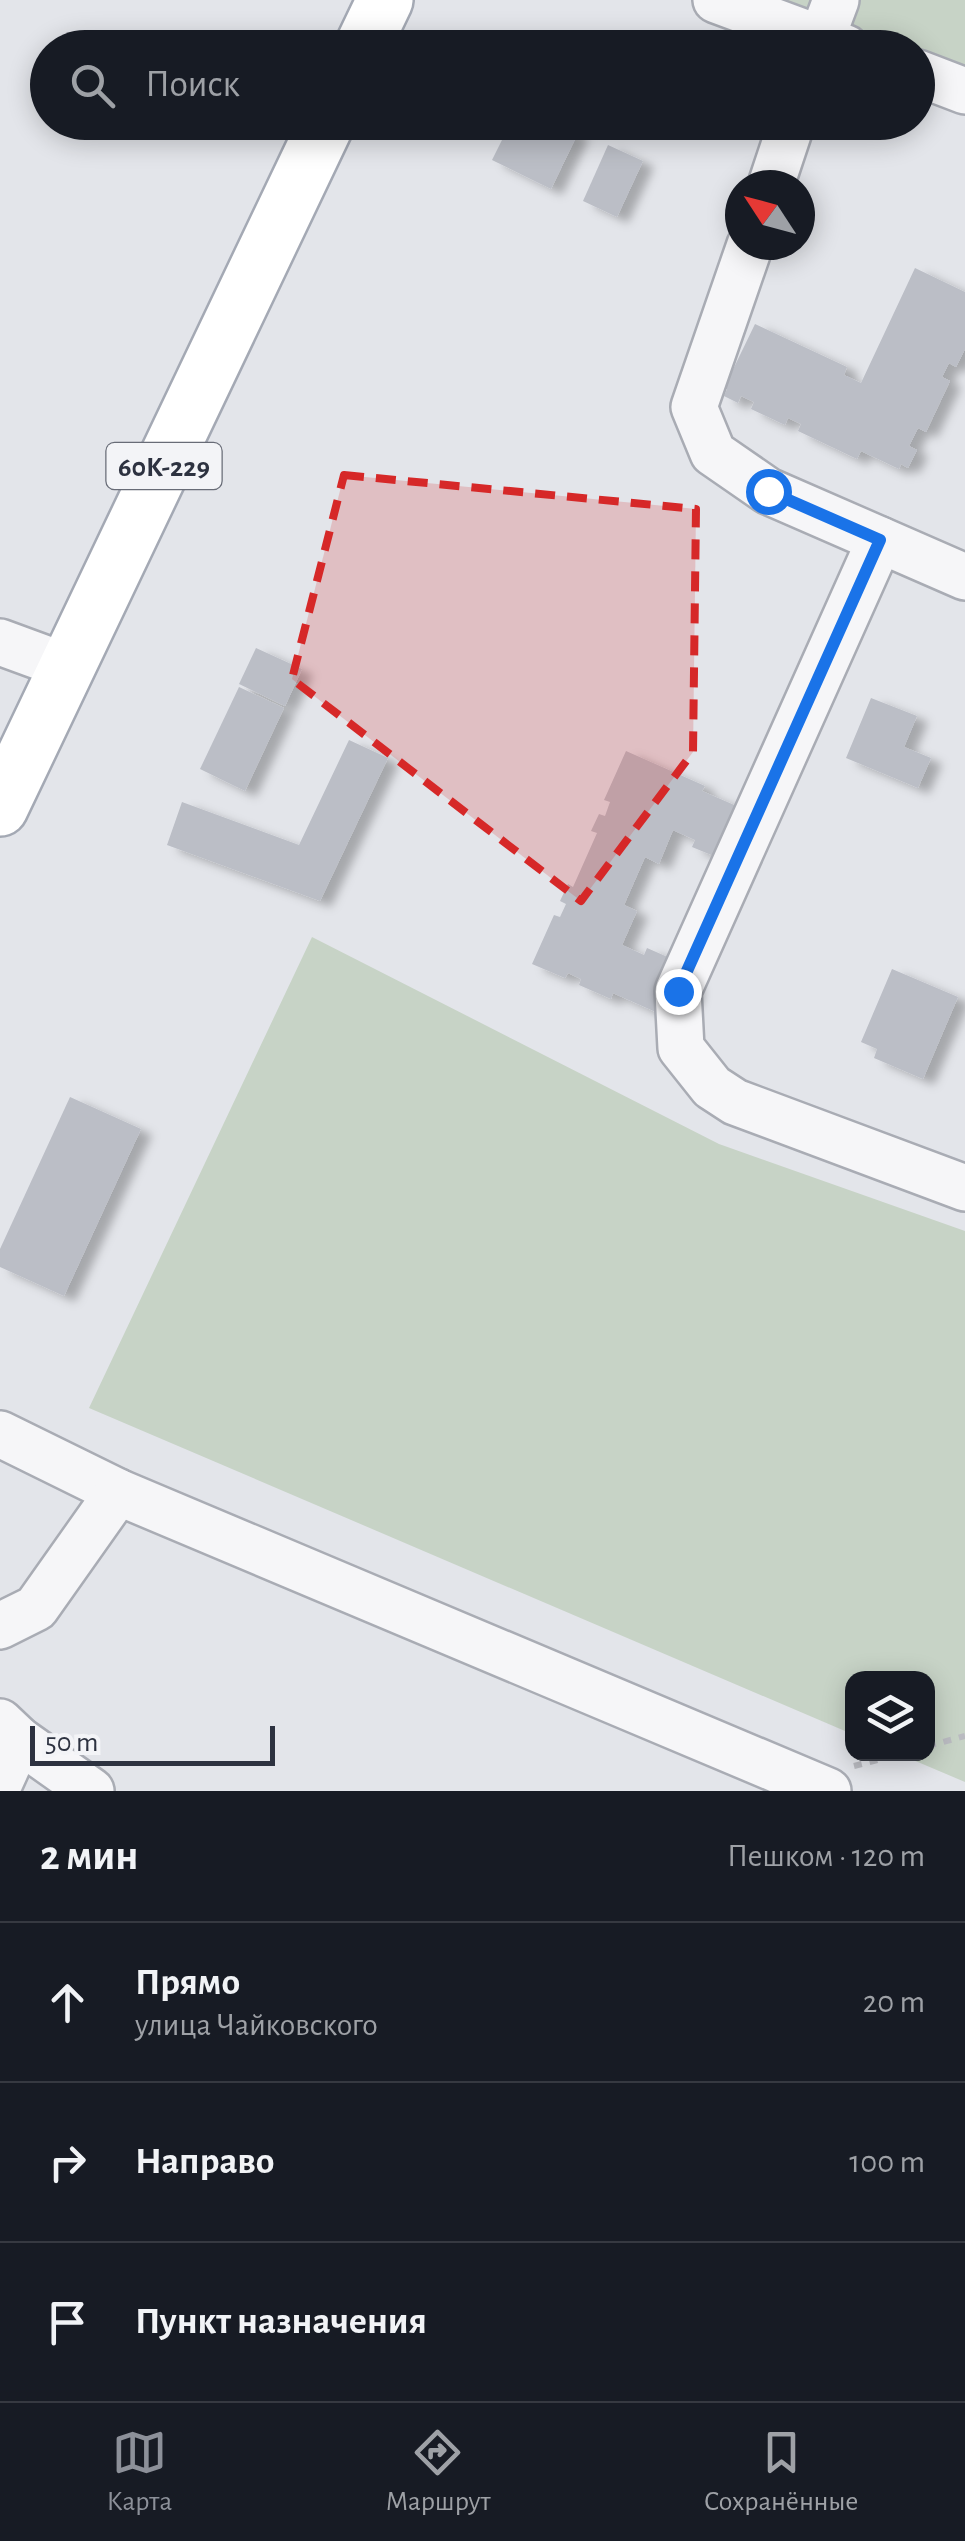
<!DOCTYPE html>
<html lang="ru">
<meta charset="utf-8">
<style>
:root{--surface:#171b24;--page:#20242c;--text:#f1f3f6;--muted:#9ea1a6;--line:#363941;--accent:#8c9099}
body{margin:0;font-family:"Alegreya Sans",sans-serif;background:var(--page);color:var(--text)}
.controls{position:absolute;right:30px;bottom:30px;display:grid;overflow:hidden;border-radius:20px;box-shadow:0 5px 25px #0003}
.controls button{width:90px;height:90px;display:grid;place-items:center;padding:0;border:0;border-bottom:2px solid var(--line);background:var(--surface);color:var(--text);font:50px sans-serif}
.compass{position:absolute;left:725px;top:170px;width:90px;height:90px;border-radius:50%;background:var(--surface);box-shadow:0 5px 25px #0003;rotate:306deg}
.scale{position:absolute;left:30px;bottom:25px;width:245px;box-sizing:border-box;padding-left:10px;border:5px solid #2d3240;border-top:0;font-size:28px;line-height:35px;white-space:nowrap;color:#2d3240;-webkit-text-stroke:8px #f3f4f7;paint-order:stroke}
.stop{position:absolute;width:30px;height:30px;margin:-22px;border:8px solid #1a73e8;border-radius:50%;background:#fff}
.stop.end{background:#1a73e8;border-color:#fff;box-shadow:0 2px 10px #0008}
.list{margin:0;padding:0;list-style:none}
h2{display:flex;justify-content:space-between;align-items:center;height:130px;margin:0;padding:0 40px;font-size:42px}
h2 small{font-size:32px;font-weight:400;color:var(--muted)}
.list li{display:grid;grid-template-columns:65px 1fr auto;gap:30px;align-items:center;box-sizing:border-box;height:160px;padding:0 40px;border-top:2px solid var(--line)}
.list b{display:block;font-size:38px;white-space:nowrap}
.list p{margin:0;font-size:32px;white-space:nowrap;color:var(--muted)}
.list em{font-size:32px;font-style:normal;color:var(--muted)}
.icon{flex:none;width:55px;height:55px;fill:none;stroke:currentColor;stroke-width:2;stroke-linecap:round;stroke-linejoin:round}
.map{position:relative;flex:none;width:965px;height:1791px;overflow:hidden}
.search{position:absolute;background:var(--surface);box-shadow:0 5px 25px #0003;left:30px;right:30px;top:30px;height:110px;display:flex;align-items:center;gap:25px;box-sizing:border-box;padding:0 35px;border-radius:55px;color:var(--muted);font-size:38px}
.sheet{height:610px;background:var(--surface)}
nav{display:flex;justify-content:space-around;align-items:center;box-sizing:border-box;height:140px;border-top:2px solid var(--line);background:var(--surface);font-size:28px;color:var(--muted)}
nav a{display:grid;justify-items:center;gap:5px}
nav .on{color:var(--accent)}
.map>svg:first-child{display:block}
.green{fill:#c7d3c6}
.building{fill:#bbbec6;filter:url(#shadow)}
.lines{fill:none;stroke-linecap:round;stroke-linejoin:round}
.minor-casing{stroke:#a9acb4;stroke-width:50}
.major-casing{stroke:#a4a9b4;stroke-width:60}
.path{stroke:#babbc1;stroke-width:6;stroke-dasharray:8 8;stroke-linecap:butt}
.minor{stroke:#f6f6f8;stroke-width:45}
.major{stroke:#fff;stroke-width:55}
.route{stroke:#1a73e8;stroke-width:12}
.marked{fill:#d62828;fill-opacity:0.2;stroke:#d62828;stroke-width:8;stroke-dasharray:20 12;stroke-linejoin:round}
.labels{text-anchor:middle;stroke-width:9;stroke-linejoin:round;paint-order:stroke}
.shield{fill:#f3f4f7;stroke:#686c77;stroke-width:2.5}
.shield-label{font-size:28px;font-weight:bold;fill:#2d3240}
</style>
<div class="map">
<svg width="965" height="1791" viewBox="0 0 965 1791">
<defs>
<filter id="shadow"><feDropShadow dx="11" dy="6" stdDeviation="5" flood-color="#0004"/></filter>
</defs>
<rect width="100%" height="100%" fill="#e3e5ea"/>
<g class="green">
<polygon points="747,0 965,0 965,82 918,64 918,48 874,47"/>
<polygon points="312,937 719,1144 965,1231 965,1782 899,1754 928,1754 928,1678 852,1678 852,1734 89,1408"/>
</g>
<g class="building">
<polygon points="511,122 556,122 578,133 551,189 492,160"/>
<polygon points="608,145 643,161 617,217 583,201"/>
<polygon points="915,268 965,292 965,349 956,367 949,363 942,377 950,381 926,432 918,428 909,446 917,450 908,468 901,464 899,469 861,451 857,459 798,431 801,424 788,418 785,425 751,409 754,402 741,396 738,403 724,396 727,389 724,388 755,324 847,367 844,375 861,383"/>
<polygon points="256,648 302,669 285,706 239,684"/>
<polygon points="239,687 284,708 245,791 200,769"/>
<polygon points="871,698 917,716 904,747 931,758 918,788 846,758"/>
<polygon points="349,740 388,758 320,901 167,845 182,802 299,845"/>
<polygon points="626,751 705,786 702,791 748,811 726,861 692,847 695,840 673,830 659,864 645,857 624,905 637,911 622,945 644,955 647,948 679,962 658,1013 613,993 611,999 579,985 581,979 568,973 565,978 532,964 554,915 560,917 566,904 560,901 568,884 573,887 597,833 591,831 599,814 605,816 610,802 604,800"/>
<polygon points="892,969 958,997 923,1079 874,1058 877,1049 861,1042"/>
<polygon points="70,1097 141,1129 64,1296 0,1267 0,1249"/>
</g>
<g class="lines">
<g class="minor-casing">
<g id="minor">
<polyline points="716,0 846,48"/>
<polyline points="818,48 836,0"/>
<polyline points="918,73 965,91"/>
<polyline points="771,185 792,122"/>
<polyline points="750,245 694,407 713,453 768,491 965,577"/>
<polyline points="880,540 678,991 681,1048 712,1087 735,1102 965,1188"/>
<polyline points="0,642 68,667"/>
<polyline points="0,1434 118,1492 828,1791"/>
<polyline points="0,1626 36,1608 118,1492"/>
<polyline points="0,1722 19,1740 91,1791"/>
<polyline points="0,1782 19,1740"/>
</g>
</g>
<g class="major-casing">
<g id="major">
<polyline points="362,48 385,0"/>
<polyline points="0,808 327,122"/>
</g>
</g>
<g class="path">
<polyline points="928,1746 965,1736"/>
<polyline points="854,1766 901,1754"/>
</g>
<use href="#minor" class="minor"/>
<use href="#major" class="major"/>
</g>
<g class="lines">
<polyline class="route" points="678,991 880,540 768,491"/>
</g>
<path class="marked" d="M344,475L696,509L693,752L581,901L292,679Z"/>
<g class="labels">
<rect class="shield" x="106.5" y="443" width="115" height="46" rx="8"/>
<g class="shield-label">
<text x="164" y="476">60К-229</text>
</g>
</g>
</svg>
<div class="controls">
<button><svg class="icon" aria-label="layers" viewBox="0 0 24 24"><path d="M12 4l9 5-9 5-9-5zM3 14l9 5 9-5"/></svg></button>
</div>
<svg class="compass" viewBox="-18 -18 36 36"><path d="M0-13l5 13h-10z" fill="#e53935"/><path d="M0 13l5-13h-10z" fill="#9ea1a6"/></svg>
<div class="scale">50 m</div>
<div class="stop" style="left:768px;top:491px"></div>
<div class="stop end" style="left:678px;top:991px"></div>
<div class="search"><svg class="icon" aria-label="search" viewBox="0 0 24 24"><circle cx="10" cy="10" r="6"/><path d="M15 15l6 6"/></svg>Поиск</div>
</div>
<section class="sheet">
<h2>2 мин<small>Пешком · 120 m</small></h2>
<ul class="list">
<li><svg class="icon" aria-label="ahead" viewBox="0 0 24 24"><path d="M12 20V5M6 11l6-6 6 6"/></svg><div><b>Прямо</b><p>улица Чайковского</p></div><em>20 m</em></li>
<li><svg class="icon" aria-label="right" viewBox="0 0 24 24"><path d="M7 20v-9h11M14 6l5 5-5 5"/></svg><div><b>Направо</b></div><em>100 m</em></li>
<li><svg class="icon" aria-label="arrive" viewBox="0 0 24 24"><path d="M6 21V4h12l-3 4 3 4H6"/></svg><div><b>Пункт назначения</b></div></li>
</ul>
</section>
<nav>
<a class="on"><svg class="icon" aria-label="map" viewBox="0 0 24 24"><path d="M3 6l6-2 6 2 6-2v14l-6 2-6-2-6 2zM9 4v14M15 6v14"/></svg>Карта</a>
<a><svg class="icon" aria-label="directions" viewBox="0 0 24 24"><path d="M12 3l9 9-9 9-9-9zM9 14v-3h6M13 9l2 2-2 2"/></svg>Маршрут</a>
<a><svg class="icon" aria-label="saved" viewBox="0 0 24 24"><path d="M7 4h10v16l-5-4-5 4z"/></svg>Сохранённые</a>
</nav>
